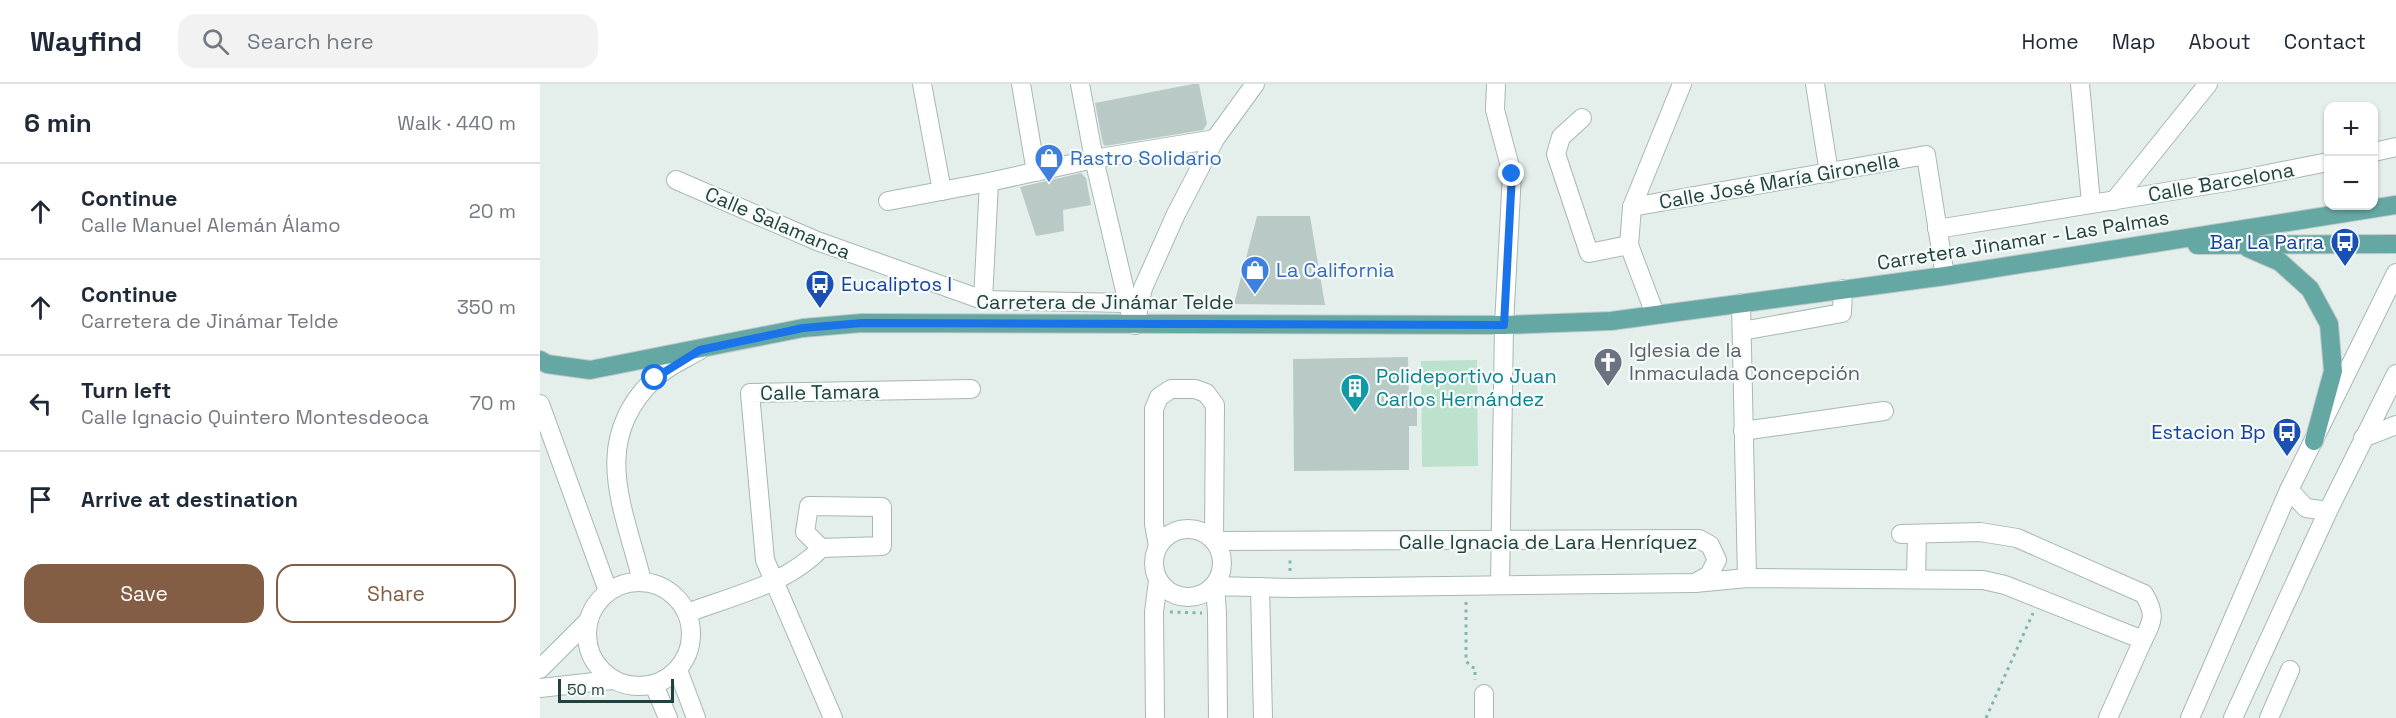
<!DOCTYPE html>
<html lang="en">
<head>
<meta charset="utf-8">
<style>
	:root { --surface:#fff; --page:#f2f2f3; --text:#1f2937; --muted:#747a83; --line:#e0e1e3; --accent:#835d44 }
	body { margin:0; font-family:"Space Grotesk",sans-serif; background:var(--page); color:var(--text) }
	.controls { position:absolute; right:18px; top:18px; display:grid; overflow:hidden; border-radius:12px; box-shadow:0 2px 4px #0004 }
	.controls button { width:54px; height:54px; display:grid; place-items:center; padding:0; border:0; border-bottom:2px solid var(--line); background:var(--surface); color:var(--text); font:30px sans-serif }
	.scale { position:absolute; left:18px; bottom:15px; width:116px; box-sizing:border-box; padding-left:6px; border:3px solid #214340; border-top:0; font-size:16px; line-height:21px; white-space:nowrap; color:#214340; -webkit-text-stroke:4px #f6fbf9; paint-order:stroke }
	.stop { position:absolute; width:18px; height:18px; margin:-14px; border:4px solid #1a73e8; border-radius:50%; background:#fff }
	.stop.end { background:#1a73e8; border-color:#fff; box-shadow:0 2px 6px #0008 }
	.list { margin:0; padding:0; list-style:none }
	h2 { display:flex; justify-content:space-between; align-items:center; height:78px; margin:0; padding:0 24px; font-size:26px }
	h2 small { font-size:20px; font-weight:400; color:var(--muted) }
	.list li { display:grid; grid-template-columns:39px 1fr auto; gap:18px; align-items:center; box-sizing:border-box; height:96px; padding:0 24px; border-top:2px solid var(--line) }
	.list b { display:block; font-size:22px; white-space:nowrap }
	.list p { margin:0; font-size:20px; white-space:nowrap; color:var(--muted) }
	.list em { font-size:20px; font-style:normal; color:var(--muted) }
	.actions { display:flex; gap:12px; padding:18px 24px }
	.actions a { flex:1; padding:14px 0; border:2px solid var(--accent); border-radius:18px; text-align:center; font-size:21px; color:var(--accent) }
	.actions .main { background:var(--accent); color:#fff }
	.icon { flex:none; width:33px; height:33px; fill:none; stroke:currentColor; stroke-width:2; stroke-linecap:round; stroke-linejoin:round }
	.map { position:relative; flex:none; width:1856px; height:634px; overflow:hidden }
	header { display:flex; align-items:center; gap:36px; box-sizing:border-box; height:84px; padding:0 30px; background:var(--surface); border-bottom:2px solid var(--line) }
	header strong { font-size:28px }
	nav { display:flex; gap:33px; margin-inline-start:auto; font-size:21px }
	.search { width:420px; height:54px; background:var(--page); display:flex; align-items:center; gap:15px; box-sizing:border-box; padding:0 21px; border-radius:18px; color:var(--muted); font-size:22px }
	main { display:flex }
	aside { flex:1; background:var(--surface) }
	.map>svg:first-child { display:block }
</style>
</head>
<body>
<header>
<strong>Wayfind</strong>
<div class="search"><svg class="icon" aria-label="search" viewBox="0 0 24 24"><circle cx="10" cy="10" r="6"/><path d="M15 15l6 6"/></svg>Search here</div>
<nav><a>Home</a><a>Map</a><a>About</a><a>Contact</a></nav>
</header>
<main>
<aside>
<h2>6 min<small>Walk · 440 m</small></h2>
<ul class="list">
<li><svg class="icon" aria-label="ahead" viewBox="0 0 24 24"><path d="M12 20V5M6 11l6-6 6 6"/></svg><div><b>Continue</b><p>Calle Manuel Alemán Álamo</p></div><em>20 m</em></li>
<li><svg class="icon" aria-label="ahead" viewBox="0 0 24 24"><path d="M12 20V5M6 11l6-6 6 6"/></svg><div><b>Continue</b><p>Carretera de Jinámar Telde</p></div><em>350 m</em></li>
<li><svg class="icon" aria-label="left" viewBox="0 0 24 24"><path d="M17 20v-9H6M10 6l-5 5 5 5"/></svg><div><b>Turn left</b><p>Calle Ignacio Quintero Montesdeoca</p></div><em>70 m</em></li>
<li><svg class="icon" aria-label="arrive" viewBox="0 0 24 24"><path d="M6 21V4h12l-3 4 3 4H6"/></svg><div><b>Arrive at destination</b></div></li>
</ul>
<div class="actions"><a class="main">Save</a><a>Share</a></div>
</aside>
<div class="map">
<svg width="1856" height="634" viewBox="0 0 1856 634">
	<rect width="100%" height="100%" fill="#e4efec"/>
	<!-- grass -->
	<path fill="#bce2cd" d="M937,276L938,382L882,383L881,277Z"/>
	<!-- building -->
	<g fill="#b9cac6">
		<path d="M653,0H659L667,40L663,46L565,62L563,60L555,19Z"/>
		<path d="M541,89L546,94L551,121L523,126L524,147L496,152L480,103Z"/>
		<path d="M717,132H770L785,221L694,220Z"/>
		<path d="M868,273L869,316H877V342H869V386L754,387L753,275Z"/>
	</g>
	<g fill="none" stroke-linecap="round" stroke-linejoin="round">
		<!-- minor casing -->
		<g stroke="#a6b8b5" stroke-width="20">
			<g id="minor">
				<path d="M382,0L402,107"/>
				<path d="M481,0L496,88"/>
				<path d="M540,0L554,75L590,228"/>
				<path d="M956,0L955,26L972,90L964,241L960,501"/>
				<path d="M1275,0L1289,89"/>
				<path d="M1540,0L1551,119"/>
				<path d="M1042,34L1021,53L1016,70L1049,169L1089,161"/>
				<path d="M1834,68L1856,63"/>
				<path d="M136,96L277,157L443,216L586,219"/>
				<path d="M348,117L449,98L554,75L675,55"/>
				<path d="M1574,117L1668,0"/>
				<path d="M1092,123L1386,71L1405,192"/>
				<path d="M1397,145L1693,97L1788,78"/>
				<path d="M443,216L449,98"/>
				<path d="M1201,219L1207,494"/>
				<path d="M1115,230L1089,161L1092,123L1142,0"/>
				<path d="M595,241L603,204L636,130L675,55L715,0"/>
				<path d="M1202,247L1302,229L1303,205"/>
				<path d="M0,320L68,507"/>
				<path d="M1203,347L1344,327"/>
				<path d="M1823,354L1856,341"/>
				<path d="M1749,406L1766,424L1788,427"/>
				<circle cx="648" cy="479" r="34"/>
				<path d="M618,462L614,440V325L619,313L631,305H655L666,309L675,321L674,457L1159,455L1170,461L1177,476L1169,491L1155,499"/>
				<path d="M1376,495L1377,450"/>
				<path d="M102,497C84,424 49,358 114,295C126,283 145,275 160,266"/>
				<circle cx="99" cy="550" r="52"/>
				<path d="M720,503L723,634"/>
				<path d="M147,529C192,512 248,500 281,464L342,462V423L269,422L265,448L281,464"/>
				<path d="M0,585L48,537"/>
				<path d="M138,586L156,634"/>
				<path d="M114,601L128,634"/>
				<path d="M0,604L72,596"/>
				<path d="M944,610V634"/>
				<path d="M293,634L225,476L210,309L431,305"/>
				<path d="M615,634L614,528L618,497"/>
				<path d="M678,634L677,529L675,502L750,504L1155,499L1207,494L1443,496L1465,501L1603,556C1613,536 1616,531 1604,510L1477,454L1440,448L1361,450"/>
				<path d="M1568,634L1603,556"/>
				<path d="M1650,634L1749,406L1856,189"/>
				<path d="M1693,634L1788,427L1856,290"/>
				<path d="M1729,634L1750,586"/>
			</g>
		</g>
		<!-- major casing -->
		<g stroke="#c1caca" stroke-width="20">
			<g id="major">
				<path d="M1657,161L1856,160"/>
				<path d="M1708,164L1740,178L1770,205L1789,240L1793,287L1774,357"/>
				<path d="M0,276L7,280L50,286L263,244L322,239L964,241L1071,237L1405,192L1856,121"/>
			</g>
		</g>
		<!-- path -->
		<g stroke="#82b5ae" stroke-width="3" stroke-dasharray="3 4.5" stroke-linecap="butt">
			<path d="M750,487V473"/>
			<path d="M926,518V577L931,583L935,584V596"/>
			<path d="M630,528L662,529"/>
			<path d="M1446,634L1493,529"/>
		</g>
		<!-- minor -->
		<use href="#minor" stroke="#fff" stroke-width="18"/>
		<!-- major -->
		<use href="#major" stroke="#65a8a3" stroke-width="18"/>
	</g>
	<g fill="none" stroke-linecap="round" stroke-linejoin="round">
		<!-- route -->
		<path stroke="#1a73e8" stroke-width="8" d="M115,294L160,266L263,244L322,239L964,241L972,90"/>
	</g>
	<!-- icons -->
	<defs>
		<g id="shop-pin" transform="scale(1.5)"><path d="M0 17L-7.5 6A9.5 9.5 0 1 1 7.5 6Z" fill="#3f7fe0" stroke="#f6fbf9"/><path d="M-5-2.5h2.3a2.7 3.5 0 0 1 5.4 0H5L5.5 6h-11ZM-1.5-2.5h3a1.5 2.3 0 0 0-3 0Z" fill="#fff"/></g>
		<g id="bus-pin" transform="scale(1.5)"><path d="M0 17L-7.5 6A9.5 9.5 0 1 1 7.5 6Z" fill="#1a4fb4" stroke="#f6fbf9"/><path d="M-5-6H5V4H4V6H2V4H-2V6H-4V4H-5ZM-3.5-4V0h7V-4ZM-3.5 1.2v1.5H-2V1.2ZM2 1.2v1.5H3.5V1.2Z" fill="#fff"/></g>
		<g id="church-pin" transform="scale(1.5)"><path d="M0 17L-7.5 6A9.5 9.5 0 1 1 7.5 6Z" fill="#6b7280" stroke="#f6fbf9"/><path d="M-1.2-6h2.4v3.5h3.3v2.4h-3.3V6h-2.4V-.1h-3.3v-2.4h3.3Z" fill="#fff"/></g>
		<g id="building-pin" transform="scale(1.5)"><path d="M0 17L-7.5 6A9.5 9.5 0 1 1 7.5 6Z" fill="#0f9aa8" stroke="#f6fbf9"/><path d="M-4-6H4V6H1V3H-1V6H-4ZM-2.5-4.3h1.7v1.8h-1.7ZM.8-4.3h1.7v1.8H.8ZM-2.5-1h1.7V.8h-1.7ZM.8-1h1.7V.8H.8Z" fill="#fff"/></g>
	</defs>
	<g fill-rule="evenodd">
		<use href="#shop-pin" x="509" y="74"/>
		<use href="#bus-pin" x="1805" y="158"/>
		<use href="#shop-pin" x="715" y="186"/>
		<use href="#bus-pin" x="280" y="200"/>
		<use href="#church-pin" x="1068" y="278"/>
		<use href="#building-pin" x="815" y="304"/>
		<use href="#bus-pin" x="1747" y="348"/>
	</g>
	<g text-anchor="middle" stroke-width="4.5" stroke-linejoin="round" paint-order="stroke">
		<!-- shop labels -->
		<g font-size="20" fill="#366cbe" stroke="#f6fbf9" text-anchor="start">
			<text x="530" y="81">Rastro Solidario</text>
			<text x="736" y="193">La California</text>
		</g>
		<!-- street labels -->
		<g font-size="20" fill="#214340" stroke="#f6fbf9">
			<text transform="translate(1239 97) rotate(-10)" y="7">Calle José María Gironella</text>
			<text transform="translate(1681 98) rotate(-10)" y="7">Calle Barcelona</text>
			<text transform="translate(238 139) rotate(23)" y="7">Calle Salamanca</text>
			<text transform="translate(1483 156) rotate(-9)" y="7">Carretera Jinamar - Las Palmas</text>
			<text x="565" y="225">Carretera de Jinámar Telde</text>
			<text transform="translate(280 308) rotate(-1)" y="7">Calle Tamara</text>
			<text x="1008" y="465">Calle Ignacia de Lara Henríquez</text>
		</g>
		<!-- transit labels -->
		<g font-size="20" fill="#164399" stroke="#f6fbf9" text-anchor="end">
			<text x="1784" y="165">Bar La Parra</text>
			<text x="301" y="207" text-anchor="start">Eucaliptos I</text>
			<text x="1726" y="355">Estacion Bp</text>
		</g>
		<!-- worship labels -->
		<g font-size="20" fill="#5b616d" stroke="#f6fbf9" text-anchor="start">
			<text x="1089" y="273">Iglesia de la<tspan x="1089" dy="23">Inmaculada Concepción</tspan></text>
		</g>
		<!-- culture labels -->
		<g font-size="20" fill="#0d838f" stroke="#f6fbf9" text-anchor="start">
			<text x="836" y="299">Polideportivo Juan<tspan x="836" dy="23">Carlos Hernández</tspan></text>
		</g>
	</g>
</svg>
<div class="controls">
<button>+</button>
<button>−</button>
</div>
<div class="scale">50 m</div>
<div class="stop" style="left:115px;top:294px"></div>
<div class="stop end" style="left:972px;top:90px"></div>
</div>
</main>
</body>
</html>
